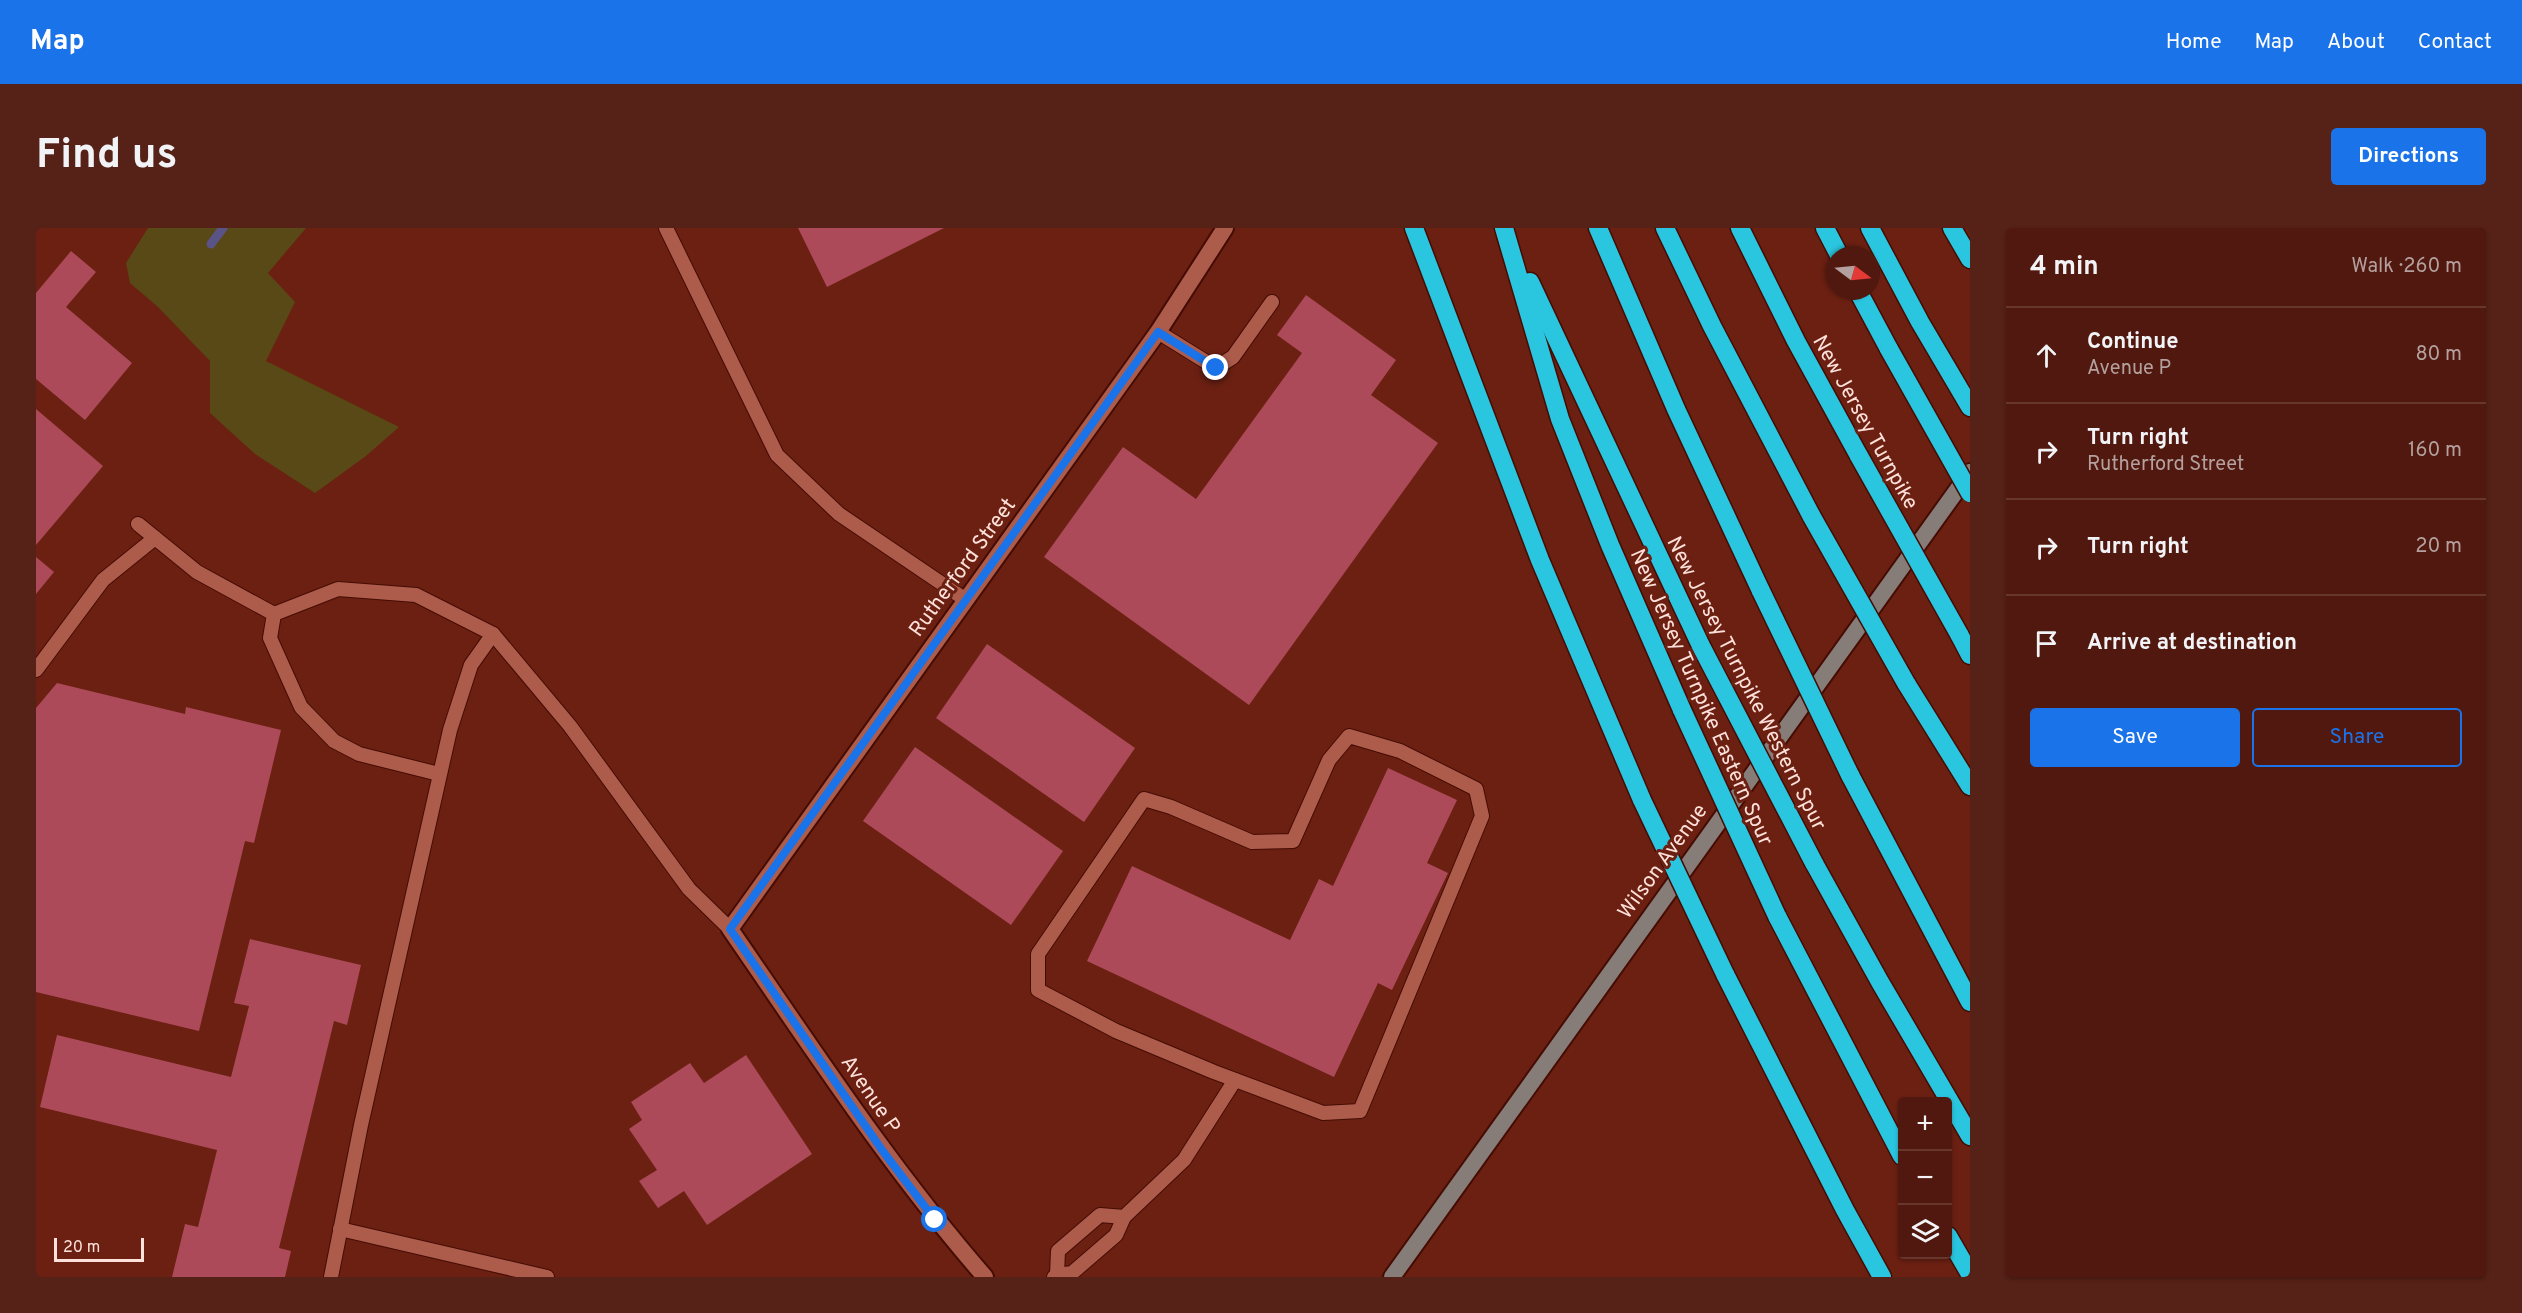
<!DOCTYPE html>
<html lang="en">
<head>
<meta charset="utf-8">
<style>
	:root { --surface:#50180e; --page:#562117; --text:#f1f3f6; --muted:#b4a09e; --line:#67372e; --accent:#1a73e8 }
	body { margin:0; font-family:Overpass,sans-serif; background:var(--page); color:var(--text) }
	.controls { position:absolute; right:18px; bottom:18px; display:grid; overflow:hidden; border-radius:6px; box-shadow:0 2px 4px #0004 }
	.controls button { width:54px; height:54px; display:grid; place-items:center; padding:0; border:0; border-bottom:2px solid var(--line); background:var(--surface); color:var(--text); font:30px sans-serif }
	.compass { position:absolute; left:1790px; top:18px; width:54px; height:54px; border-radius:50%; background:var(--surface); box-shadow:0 2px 4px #0004; rotate:106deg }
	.scale { position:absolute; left:18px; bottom:15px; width:90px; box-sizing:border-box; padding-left:6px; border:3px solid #fee1db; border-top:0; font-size:16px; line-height:21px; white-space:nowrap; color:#fee1db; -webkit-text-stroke:4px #6b2012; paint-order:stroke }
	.stop { position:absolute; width:18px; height:18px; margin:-14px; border:4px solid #1a73e8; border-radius:50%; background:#fff }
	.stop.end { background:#1a73e8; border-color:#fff; box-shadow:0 2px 6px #0008 }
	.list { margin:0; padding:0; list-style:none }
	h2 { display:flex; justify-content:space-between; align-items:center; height:78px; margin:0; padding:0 24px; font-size:26px }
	h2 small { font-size:20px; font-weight:400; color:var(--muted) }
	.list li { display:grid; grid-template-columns:39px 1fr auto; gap:18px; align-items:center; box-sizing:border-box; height:96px; padding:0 24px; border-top:2px solid var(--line) }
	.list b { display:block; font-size:22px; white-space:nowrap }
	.list p { margin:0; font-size:20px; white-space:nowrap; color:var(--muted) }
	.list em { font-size:20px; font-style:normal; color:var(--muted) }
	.actions { display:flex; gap:12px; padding:18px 24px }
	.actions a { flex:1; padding:14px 0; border:2px solid var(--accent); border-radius:6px; text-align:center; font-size:21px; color:var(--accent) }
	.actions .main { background:var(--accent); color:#fff }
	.icon { flex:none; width:33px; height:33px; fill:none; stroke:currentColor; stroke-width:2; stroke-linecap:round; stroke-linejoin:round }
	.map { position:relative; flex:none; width:1934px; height:1049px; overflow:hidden; border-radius:6px }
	header { display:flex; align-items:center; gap:36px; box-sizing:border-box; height:84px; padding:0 30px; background:var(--accent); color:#fff }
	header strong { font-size:28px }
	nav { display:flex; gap:33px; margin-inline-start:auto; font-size:21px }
	.intro { display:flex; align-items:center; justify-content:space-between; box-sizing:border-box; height:144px; padding:0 36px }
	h1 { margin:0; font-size:42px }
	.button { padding:15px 27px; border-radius:6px; background:var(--accent); color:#fff; font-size:21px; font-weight:700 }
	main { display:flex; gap:36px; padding:0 36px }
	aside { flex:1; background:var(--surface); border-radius:6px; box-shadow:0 2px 4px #0004 }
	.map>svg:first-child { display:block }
</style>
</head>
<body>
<header>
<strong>Map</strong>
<nav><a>Home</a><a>Map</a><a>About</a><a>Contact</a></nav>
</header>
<div class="intro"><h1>Find us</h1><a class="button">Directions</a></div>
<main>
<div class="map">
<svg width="1934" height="1049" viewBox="0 0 1934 1049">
	<rect width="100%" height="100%" fill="#6b2012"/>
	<!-- green -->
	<path fill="#584916" d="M112,0H270L232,45L259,74L230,133L363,199L330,228L279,265L219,226L174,185V133L122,79L94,55L90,35Z"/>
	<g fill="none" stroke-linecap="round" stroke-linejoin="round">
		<!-- stream -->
		<path stroke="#5a5386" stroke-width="9" d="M175,16L187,0"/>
	</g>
	<!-- building -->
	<g fill="#ac4a5a">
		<path d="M762,0H908L791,59Z"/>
		<path d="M35,23L60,44L30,79L96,135L49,192L0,151V65Z"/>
		<path d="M1270,67L1360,132L1335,167L1402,215L1213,477L1008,329L1087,219L1160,271L1266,125L1241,107Z"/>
		<path d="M0,181L67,238L0,317Z"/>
		<path d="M0,329L18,344L0,366Z"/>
		<path d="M951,416L1099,520L1048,594L900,490Z"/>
		<path d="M21,455L149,486L150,479L245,502L218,615L209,613L163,803L0,764V480Z"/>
		<path d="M879,519L1027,623L975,697L827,593Z"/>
		<path d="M1352,540L1421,572L1391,635L1412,645L1356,762L1342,755L1298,849L1051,733L1096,638L1254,712L1283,651L1297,658Z"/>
		<path d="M214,711L325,737L311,797L298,793L243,1020L255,1023L249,1049H136L149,996L162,999L181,922L4,879L21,807L195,849L213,778L198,775Z"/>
		<path d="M710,827L776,926L671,997L648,963L622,980L603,953L621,942L593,901L606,892L595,874L654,835L668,855Z"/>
	</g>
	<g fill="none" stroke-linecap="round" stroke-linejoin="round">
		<!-- service casing -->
		<g stroke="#450c04" stroke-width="16">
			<g id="service">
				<path d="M630,0L741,227L803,286L930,372"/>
				<path d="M1122,104L1180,140L1197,129L1236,74"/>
				<path d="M102,296L161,344L238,386L302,361L380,367L457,406L534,498L653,661L694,701"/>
				<path d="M238,386L234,410L265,479L298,513L323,526L403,546"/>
				<path d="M0,442L67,352L119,310"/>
				<path d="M1313,508L1364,523L1440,561L1446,588L1324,883L1287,885L1178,844L1080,803L1002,762V726L1108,571L1135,579L1216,614L1257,613L1293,532Z"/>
				<path d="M304,1001L511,1049"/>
				<path d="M1021,1047L1022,1023L1064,987L1088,989"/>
				<path d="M295,1049L325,897L414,502L435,437L457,406"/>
				<path d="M1018,1049L1021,1047L1036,1045L1080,1007L1088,989L1148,932L1199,852"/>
			</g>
		</g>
		<!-- tertiary casing -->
		<g stroke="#450c04" stroke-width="20">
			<path id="tertiary" d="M949,1049C854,940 776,820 694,701L1122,104L1189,0"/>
		</g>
		<!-- secondary casing -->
		<g stroke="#450c04" stroke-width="20">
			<path id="secondary" d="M1356,1049L1934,244"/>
		</g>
		<!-- motorway casing -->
		<g stroke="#450c04" stroke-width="21">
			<g id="motorway">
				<path d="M1378,0L1504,332L1606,572"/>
				<path d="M1468,0L1524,191L1574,317L1646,482"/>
				<path d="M1562,0L1640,181L1725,363"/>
				<path d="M1629,0L1676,98L1776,289"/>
				<path d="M1704,0L1760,113L1823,228"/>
				<path d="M1789,0L1803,27"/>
				<path d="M1834,0L1884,94L1934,179"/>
				<path d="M1916,0L1934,31"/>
				<path d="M1494,54L1665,418"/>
				<path d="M1822,63L1853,121"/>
				<path d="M1923,406L1934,427"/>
				<path d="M1870,455L1934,558"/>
				<path d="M1814,547L1934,774"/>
				<path d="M1778,635L1844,754L1934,908"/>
				<path d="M1741,688L1866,928"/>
				<path d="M1689,746L1809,982L1846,1049"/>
				<path d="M1912,1008L1934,1046"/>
			</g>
		</g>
		<!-- service -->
		<use href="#service" stroke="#ad5c4c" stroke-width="14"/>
		<!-- tertiary -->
		<use href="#tertiary" stroke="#ad5c4c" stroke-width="16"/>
		<!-- secondary -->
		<use href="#secondary" stroke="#867c78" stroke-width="16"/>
		<!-- motorway -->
		<use href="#motorway" stroke="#2ac5df" stroke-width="18"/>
		<!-- motorway-bridge casing -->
		<g stroke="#450c04" stroke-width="21" stroke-linecap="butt">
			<g id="motorway-bridge">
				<path d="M1853,121L1934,265"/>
				<path d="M1823,228L1923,406"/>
				<path d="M1776,289L1870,455"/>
				<path d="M1725,363L1814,547"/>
				<path d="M1665,418L1778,635"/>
				<path d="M1646,482L1741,688"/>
				<path d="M1606,572L1689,746"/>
			</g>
		</g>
		<!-- motorway-bridge -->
		<use href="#motorway-bridge" stroke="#2ac5df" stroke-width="18"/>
	</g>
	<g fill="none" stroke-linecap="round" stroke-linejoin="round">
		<!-- route -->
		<path stroke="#1a73e8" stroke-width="8" d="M899,992L846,922L694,701L1122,104L1180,140"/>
	</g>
	<g text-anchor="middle" stroke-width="6" stroke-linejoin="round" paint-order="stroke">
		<!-- street labels -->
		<g font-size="21" fill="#fee1db" stroke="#6b2012">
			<text transform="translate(1830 194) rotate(61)" y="7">New Jersey Turnpike</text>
			<text transform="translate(926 339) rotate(-54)" y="7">Rutherford Street</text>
			<text transform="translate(1711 455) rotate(63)" y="7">New Jersey Turnpike Western Spur</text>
			<text transform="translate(1666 469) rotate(66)" y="7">New Jersey Turnpike Eastern Spur</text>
			<text transform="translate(1626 633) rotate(-54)" y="7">Wilson Avenue</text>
			<text transform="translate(835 866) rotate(56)" y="7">Avenue P</text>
		</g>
	</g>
</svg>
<div class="controls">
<button>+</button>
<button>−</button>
<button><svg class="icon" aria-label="layers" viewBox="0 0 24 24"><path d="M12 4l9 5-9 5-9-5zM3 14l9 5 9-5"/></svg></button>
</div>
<svg class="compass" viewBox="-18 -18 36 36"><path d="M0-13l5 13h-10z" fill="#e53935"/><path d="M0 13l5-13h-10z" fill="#b4a09e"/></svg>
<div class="scale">20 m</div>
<div class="stop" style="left:899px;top:992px"></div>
<div class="stop end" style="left:1180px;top:140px"></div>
</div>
<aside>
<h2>4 min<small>Walk · 260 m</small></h2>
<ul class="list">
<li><svg class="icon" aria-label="ahead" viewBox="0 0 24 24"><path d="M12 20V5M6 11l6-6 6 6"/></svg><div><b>Continue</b><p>Avenue P</p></div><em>80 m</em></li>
<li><svg class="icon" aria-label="right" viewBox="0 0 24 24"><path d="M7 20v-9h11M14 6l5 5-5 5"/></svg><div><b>Turn right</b><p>Rutherford Street</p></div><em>160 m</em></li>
<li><svg class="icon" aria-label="right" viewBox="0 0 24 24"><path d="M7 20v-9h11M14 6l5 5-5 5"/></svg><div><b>Turn right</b></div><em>20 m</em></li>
<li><svg class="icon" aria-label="arrive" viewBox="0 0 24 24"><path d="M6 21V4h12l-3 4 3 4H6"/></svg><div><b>Arrive at destination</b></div></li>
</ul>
<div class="actions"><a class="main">Save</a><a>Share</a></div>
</aside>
</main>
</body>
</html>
